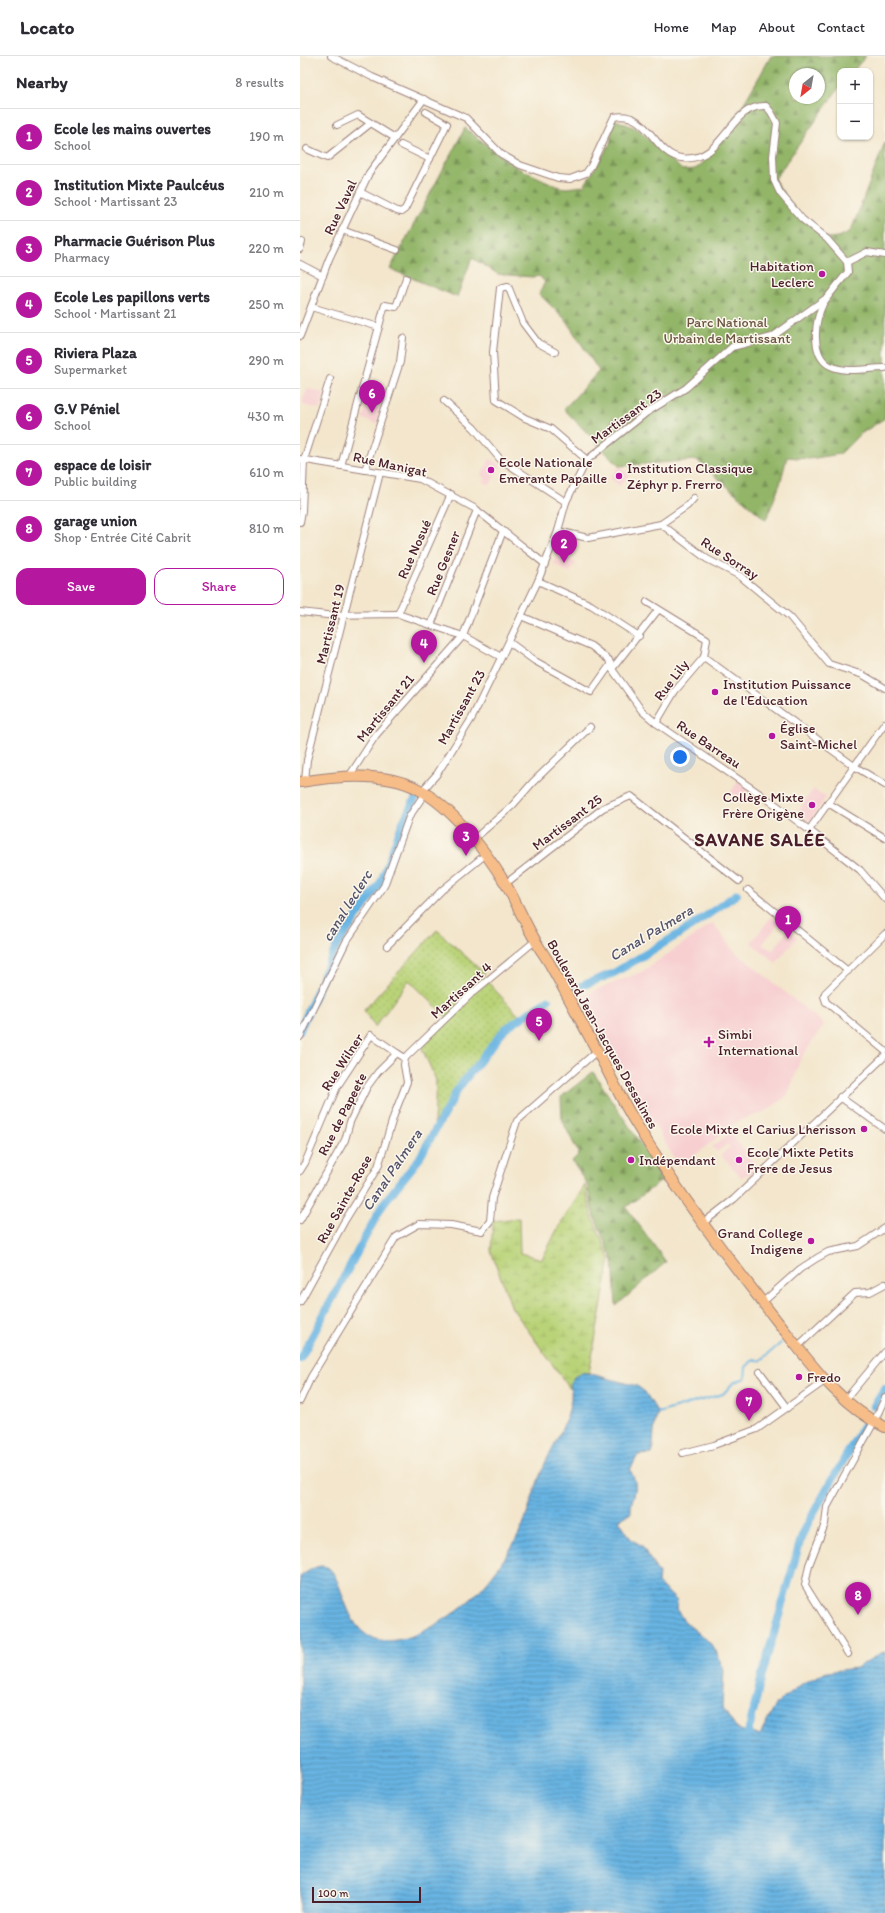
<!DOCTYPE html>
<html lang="en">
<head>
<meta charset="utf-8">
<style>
	:root { --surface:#fff; --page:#f2f2f3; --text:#2b2b33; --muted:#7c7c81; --line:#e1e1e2; --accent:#b5179e }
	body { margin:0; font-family:Itim,sans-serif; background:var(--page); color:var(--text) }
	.controls { position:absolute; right:12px; top:12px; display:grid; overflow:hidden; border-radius:8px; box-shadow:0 1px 3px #0004 }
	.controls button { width:36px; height:36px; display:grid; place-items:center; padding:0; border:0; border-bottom:1px solid var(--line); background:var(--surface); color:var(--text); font:20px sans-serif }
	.compass { position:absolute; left:489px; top:12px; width:36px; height:36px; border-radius:50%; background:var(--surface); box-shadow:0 1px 3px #0004; rotate:211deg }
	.scale { position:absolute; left:12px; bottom:10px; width:109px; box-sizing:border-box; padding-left:4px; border:2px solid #4a1f2b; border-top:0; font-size:11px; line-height:14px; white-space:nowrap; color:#4a1f2b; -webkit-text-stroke:3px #fbf7ec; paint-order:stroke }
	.you { position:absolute; left:380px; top:701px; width:14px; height:14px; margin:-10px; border:3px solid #fff; border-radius:50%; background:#1a73e8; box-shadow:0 0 0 6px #1a73e833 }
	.badge { display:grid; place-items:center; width:26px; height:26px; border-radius:50%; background:var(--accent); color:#fff; font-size:13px; font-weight:700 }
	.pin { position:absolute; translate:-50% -33px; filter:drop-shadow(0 1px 2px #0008) }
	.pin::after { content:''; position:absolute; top:21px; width:14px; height:12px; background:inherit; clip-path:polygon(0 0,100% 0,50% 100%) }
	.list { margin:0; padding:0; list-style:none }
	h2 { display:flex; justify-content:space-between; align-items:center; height:52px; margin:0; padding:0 16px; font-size:17px }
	h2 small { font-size:13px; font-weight:400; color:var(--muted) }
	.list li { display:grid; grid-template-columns:26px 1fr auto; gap:12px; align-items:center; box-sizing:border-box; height:56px; padding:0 16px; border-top:1px solid var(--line) }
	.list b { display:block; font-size:15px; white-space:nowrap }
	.list p { margin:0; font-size:13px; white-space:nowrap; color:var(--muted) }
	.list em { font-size:13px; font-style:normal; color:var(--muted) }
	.actions { display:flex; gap:8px; padding:12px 16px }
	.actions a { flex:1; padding:9px 0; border:1px solid var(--accent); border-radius:12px; text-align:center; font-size:14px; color:var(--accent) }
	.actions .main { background:var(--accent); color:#fff }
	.map { position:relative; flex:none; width:585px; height:1857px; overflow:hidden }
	header { display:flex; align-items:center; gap:24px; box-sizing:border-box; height:56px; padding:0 20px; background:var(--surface); border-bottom:1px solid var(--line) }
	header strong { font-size:19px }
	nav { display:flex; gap:22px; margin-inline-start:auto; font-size:14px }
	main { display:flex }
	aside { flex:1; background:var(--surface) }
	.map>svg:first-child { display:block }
</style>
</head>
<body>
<header>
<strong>Locato</strong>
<nav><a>Home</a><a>Map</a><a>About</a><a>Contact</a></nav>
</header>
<main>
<aside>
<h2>Nearby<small>8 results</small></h2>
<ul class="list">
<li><span class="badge">1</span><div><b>Ecole les mains ouvertes</b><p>School</p></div><em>190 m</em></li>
<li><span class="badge">2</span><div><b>Institution Mixte Paulcéus</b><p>School · Martissant 23</p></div><em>210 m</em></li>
<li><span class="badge">3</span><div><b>Pharmacie Guérison Plus</b><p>Pharmacy</p></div><em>220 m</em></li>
<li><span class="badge">4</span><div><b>Ecole Les papillons verts</b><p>School · Martissant 21</p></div><em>250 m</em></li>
<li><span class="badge">5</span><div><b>Riviera Plaza</b><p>Supermarket</p></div><em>290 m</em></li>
<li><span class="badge">6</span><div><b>G.V Péniel</b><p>School</p></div><em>430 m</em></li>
<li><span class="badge">7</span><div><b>espace de loisir</b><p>Public building</p></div><em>610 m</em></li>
<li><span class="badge">8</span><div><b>garage union</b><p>Shop · Entrée Cité Cabrit</p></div><em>810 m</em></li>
</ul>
<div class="actions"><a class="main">Save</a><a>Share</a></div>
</aside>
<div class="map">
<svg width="585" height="1857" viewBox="0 0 585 1857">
	<defs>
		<pattern id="grass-dots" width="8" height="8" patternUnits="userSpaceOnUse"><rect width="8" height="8" fill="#b9d378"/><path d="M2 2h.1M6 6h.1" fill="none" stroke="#a1b568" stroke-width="1.8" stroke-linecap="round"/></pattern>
		<pattern id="forest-firs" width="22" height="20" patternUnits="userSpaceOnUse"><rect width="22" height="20" fill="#92b568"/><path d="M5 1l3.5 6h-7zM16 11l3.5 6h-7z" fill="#799356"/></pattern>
		<pattern id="wetland-marsh" width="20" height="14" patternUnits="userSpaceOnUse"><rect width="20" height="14" fill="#b9d378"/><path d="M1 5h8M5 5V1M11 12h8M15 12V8" fill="none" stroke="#a1b568"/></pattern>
		<pattern id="water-rules" width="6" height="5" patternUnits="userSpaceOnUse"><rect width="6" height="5" fill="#68b4e2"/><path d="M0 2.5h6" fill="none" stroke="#5892b7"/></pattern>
	</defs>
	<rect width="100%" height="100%" fill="#fbf7ec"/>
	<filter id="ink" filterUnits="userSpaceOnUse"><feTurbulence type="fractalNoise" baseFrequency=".025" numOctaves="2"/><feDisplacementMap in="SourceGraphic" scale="8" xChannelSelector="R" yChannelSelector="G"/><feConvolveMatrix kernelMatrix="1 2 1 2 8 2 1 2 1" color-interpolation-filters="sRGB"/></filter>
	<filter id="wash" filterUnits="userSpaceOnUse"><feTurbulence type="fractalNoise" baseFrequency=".012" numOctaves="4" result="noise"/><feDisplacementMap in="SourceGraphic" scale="16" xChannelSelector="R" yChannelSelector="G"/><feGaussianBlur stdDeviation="0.9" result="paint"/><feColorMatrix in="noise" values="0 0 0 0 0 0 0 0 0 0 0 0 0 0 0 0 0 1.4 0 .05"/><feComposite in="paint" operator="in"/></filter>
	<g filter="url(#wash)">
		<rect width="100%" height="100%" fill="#f3e6cc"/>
		<!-- built -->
		<g fill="#f7cfd1">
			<path d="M8,333L25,337L20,353L3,349V342Z"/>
			<path d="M69,346L81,352L76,368L62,362Z"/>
			<path d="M190,403L201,409L190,429L183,426L186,422L181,419Z"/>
			<path d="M319,410L329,419L319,430L310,422Z"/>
			<path d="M259,497L276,507L269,517L253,507Z"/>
			<path d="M438,725L449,733L441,745L430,737Z"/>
			<path d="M513,733L526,741L510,765L498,756Z"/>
			<path d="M472,860L479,867L462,889L473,894L489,874L497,881L476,907L451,887Z"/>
			<path d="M413,867L432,893L524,968L500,1004L488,1039L465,1056L438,1065L380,1111L339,1044L282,940L343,915Z"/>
			<path d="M430,1077L457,1109L451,1113L453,1115L449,1119L446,1118L442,1122L421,1099L430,1091L427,1088L417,1096L412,1091Z"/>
		</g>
		<!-- grass -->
		<path fill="url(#grass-dots)" stroke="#827952" d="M137,874L184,917L183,921L222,963L209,972L134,1067L136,1024L121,990L149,963L109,924L75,971L64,954Z"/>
		<!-- forest -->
		<g fill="url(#forest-firs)" stroke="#6e6a4a" fill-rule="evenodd">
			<path d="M471,0H566L553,15H540V30L474,124L502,163L526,182L539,181L551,175L585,86V362L559,379L540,398L509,403L487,401L480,428L466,464L397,404L319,410L264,353L299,315L265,263L239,238L245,226L239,220L232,221L198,218L172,202L157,241L90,213L165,72L216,111L259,131L266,132L284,130L310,88L313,63L338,73L382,114C386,113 391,114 395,113C413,105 459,21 471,0ZM495,18H519V42H495Z"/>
			<path d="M293,1016L364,1123L326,1151L366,1206L316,1250L313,1205L293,1157L287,1128L272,1105L279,1098L262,1064L261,1041Z"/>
		</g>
		<!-- wetland -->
		<path fill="url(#wetland-marsh)" stroke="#827952" d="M285,1129L291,1158L310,1203L289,1317C281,1316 275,1321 270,1328L273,1337L212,1252L191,1195L193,1165L219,1162L220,1197L242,1203L258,1172Z"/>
		<!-- water -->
		<path fill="url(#water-rules)" stroke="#596a86" d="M283,1316L337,1330L345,1336L358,1357C353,1370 354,1384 352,1398L338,1399L330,1414C342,1436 330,1438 331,1457L319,1464L331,1483L342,1490L359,1518L358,1527L377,1545L376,1553L386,1567L406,1583L415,1593L424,1614L422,1651L436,1672L448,1677L460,1679L477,1647L503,1627L527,1616L556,1612L579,1598L585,1596V1857H0V1521C7,1516 18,1507 27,1511C43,1519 43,1571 73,1582C103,1594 149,1563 171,1543C189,1527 208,1499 219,1478C229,1457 234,1433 243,1412C253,1388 277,1354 270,1328L274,1321Z"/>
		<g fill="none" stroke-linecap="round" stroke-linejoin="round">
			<!-- stream -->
			<path stroke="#68b4e2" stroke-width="2" d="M358,1357L423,1338L433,1327L445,1322L446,1311L454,1303L460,1305L481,1287"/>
			<!-- canal -->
			<g stroke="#68b4e2" stroke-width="8">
				<path d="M276,932L314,917L389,872L437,838"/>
				<path d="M0,974L36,891L81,826L103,766L116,741"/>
				<path d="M0,1303L83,1148L119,1103L159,1031L205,973L248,944"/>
				<path d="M574,1350L585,1333"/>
				<path d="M448,1677L462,1619L502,1479L514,1456L563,1370"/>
			</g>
		</g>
	</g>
	<g filter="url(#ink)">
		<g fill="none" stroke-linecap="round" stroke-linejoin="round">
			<!-- street casing -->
			<g stroke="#9e827c" stroke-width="8">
				<g id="street">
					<path d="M31,0L72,21L166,62L201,98L220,109L258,122L270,123L286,117L291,110L314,61C349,54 353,98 381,102C425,108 428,48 466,50L471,56L477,67L473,100L474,124L480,137L502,163L527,183L547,206L548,216C539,227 530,237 523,248C514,265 510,303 533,311C548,317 569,312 585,312"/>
					<path d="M37,69L58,59L95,82"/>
					<path d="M101,89L130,103"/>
					<path d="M7,93L27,102L71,67"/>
					<path d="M60,136L97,155L101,156L105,153L147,68L126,56"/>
					<path d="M42,174L97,194"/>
					<path d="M0,193L2,186"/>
					<path d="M547,206L567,196L585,199"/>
					<path d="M0,208L23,220"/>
					<path d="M11,251L79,271"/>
					<path d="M0,280L29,203L69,117L124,43"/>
					<path d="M255,296L238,287L223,267L208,230L200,232L193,296L196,344L225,362L251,373L287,404"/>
					<path d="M144,345L174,372L200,403L266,446"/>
					<path d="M0,403L120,423L174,452L245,508"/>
					<path d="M41,410L84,252L85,249L96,251L106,222"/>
					<path d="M65,414L100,306L103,282"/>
					<path d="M0,466L2,455L4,404L30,323"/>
					<path d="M361,468L387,450L394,442"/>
					<path d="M258,475L288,482L361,468L407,503L440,520L490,561L529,608L563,619L585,632"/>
					<path d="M238,525L291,549L339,580"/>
					<path d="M347,546L407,583L404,601"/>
					<path d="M0,556L27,559L98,558L163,580L201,601"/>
					<path d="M98,558L151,438"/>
					<path d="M221,560L291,590L309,604L312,613L342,655L356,667L476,749L509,774L560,814L585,843"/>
					<path d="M131,569L177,454"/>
					<path d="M209,586L235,605L291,636L310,609"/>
					<path d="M312,613L358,554"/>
					<path d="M356,667L375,635L404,601L554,710L585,729"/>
					<path d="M50,719L76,679L163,580L203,475"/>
					<path d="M5,725L7,704L80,417"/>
					<path d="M122,735L137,718L172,662L238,525L258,475L266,446L287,404L346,357L386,332L432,291L472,281L525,243"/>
					<path d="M528,747L585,782"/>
					<path d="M509,774L585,667"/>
					<path d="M174,783L212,750L233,726L290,671"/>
					<path d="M205,828L303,752L331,740L439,825"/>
					<path d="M448,834L548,915"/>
					<path d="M585,878L525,937L524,940L526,946L585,995"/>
					<path d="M87,890L142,834L185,799"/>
					<path d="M0,981L46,886L84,830L109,761L125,737"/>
					<path d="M105,1002L171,938L235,885"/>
					<path d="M540,1041L585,1073"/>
					<path d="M0,1115L5,1107L37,1031L71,979L97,997"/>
					<path d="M0,1164L45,1084L50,1066L67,1031L78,1016L97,997L105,1002"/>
					<path d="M403,1167L434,1143L585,1000"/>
					<path d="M0,1246L44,1166L78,1111L94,1059L107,1026L104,1009L105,1002"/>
					<path d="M463,1246L500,1213L517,1202L528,1196L558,1190L585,1172"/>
					<path d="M497,1291L555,1237L570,1236L585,1228"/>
					<path d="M460,1316L487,1352"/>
					<path d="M545,1344L585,1296"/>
					<path d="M0,1345L11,1321L96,1181L119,1168L151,1169L182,1175L190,1165L192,1142L217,1065L297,995"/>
					<path d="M383,1397L414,1389L457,1373L526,1324"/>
					<path d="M548,1598L505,1529L509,1509L525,1468L527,1451L574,1366L585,1342"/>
				</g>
			</g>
			<!-- primary casing -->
			<g stroke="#9e827c" stroke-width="12">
				<path id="primary" d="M0,726C36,720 85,715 118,733C152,751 185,794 205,827C216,845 224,866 235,884C240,894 247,902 252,912C267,938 281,966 296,993C309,1017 321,1043 335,1066C377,1136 427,1201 477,1265C508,1304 540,1350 585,1371"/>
			</g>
			<!-- street -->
			<use href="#street" stroke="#fff" stroke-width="6"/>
			<!-- primary -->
			<use href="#primary" stroke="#f7bd88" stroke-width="10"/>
		</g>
	</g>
	<!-- markers -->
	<g fill="#b5179e" stroke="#fbf7ec" stroke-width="1.5">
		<circle cx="522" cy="218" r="4"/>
		<circle cx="191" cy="414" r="4"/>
		<circle cx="319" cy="420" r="4"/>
		<circle cx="415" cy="636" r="4"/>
		<circle cx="472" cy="680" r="4"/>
		<circle cx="512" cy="749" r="4"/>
		<path d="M407 980h4v4h4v4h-4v4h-4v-4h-4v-4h4z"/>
		<circle cx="564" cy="1073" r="4"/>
		<circle cx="331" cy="1104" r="4"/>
		<circle cx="439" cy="1104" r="4"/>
		<circle cx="511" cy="1185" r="4"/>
		<circle cx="499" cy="1321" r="4"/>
	</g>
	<g text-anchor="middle" stroke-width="3" stroke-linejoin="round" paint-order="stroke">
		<!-- street labels -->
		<g font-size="14" fill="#4a1f2b" stroke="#fbf7ec">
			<text transform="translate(40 151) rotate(-65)" y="5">Rue Vaval</text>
			<text transform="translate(326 360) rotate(-36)" y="5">Martissant 23</text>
			<text transform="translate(90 408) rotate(12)" y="5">Rue Manigat</text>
			<text transform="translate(114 493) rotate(-66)" y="5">Rue Nosué</text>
			<text transform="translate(430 502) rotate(33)" y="5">Rue Sorray</text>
			<text transform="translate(143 507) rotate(-68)" y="5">Rue Gesner</text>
			<text transform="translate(30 568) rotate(-76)" y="5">Martissant 19</text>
			<text transform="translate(371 624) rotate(-53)" y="5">Rue Lily</text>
			<text transform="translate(161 651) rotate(-61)" y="5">Martissant 23</text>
			<text transform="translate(85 652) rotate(-51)" y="5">Martissant 21</text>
			<text transform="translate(409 688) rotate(34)" y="5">Rue Barreau</text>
			<text transform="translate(267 766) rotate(-37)" y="5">Martissant 25</text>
			<text transform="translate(161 934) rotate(-42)" y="5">Martissant 4</text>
			<text transform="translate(303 978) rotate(61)" y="5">Boulevard Jean-Jacques Dessalines</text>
			<text transform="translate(42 1006) rotate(-57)" y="5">Rue Wilner</text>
			<text transform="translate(42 1058) rotate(-63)" y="5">Rue de Papeete</text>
			<text transform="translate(44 1143) rotate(-61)" y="5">Rue Sainte-Rose</text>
		</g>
		<!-- poi labels -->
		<g font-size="14" fill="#4a1f2b" stroke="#fbf7ec" text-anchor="start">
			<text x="514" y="215" text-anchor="end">Habitation<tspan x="514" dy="16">Leclerc</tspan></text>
			<text x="199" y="411">Ecole Nationale<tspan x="199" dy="16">Emerante Papaille</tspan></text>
			<text x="327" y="417">Institution Classique<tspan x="327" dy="16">Zéphyr p. Frerro</tspan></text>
			<text x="423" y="633">Institution Puissance<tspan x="423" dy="16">de l'Education</tspan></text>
			<text x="480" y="677">Église<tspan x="480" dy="16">Saint-Michel</tspan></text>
			<text x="504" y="746" text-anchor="end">Collège Mixte<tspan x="504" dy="16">Frère Origène</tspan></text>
			<text x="418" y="983">Simbi<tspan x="418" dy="16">International</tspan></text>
			<text x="556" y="1078" text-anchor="end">Ecole Mixte el Carius Lherisson</text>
			<text x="447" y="1101">Ecole Mixte Petits<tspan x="447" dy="16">Frere de Jesus</tspan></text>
			<text x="339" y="1109">Indépendant</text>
			<text x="503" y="1182" text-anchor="end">Grand College<tspan x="503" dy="16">Indigene</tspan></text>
			<text x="507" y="1326">Fredo</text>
		</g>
		<!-- park labels -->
		<g font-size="14" fill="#6b5542" stroke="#fbf7ec">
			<text x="427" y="271">Parc National<tspan x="427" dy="16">Urbain de Martissant</tspan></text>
		</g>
		<!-- water labels -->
		<g font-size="15" font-style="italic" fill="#54536b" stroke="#fbf7ec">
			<text transform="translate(47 850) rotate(-58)" y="5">canal leclerc</text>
			<text transform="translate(351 877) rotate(-31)" y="5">Canal Palmera</text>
			<text transform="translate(92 1114) rotate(-56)" y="5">Canal Palmera</text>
		</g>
		<!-- district labels -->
		<g font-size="18" font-weight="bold" letter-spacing="1" fill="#4a1f2b" stroke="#fbf7ec">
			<text x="460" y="790">SAVANE SALÉE</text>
		</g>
	</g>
</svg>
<div class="controls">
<button>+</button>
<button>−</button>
</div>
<svg class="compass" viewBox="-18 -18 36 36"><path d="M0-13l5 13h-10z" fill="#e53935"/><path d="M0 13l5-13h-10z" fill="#7c7c81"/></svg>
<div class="scale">100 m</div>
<div class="you"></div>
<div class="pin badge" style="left:488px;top:883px">1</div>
<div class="pin badge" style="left:264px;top:507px">2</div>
<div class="pin badge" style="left:166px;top:800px">3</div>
<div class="pin badge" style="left:124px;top:607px">4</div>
<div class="pin badge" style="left:239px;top:985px">5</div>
<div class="pin badge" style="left:72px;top:357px">6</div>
<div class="pin badge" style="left:449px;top:1365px">7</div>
<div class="pin badge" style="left:558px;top:1559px">8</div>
</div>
</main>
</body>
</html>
